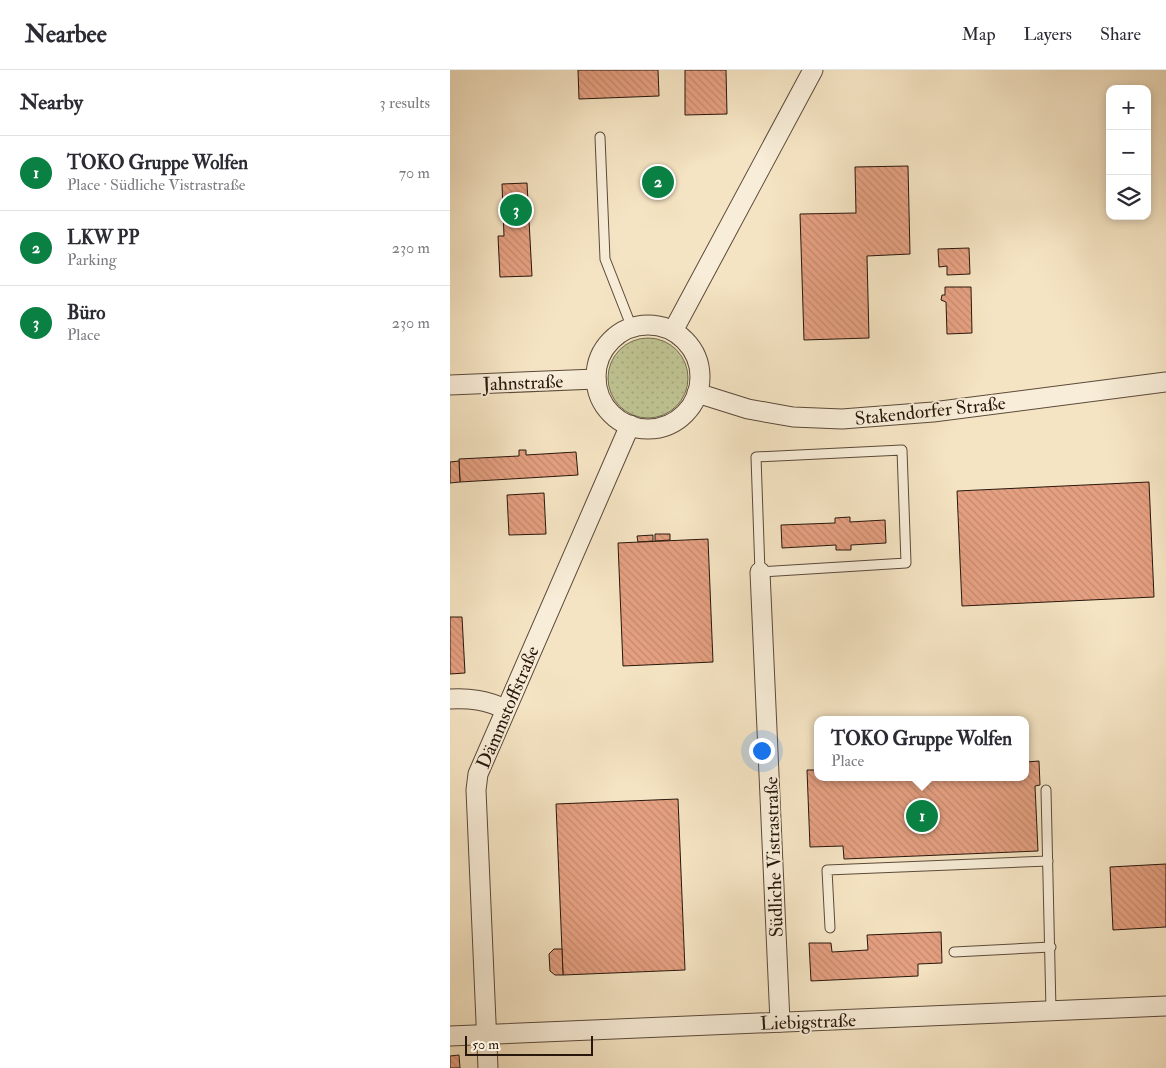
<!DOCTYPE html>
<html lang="en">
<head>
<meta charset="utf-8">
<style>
	:root { --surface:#fff; --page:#f2f2f3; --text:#2b2b33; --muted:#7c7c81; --line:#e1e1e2; --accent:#0b8043 }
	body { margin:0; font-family:"IM FELL Double Pica",serif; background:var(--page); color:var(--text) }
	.controls { position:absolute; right:15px; top:15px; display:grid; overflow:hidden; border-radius:10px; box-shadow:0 2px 8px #0003 }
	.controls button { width:45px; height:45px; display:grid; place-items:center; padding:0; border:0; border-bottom:1px solid var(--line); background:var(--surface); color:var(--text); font:25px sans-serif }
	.scale { position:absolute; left:15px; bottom:12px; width:128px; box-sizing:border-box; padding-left:5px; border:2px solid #28170c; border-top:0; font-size:14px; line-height:18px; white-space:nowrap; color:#28170c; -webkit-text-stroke:4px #f8edd8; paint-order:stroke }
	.you { position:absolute; left:311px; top:680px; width:18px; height:18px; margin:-12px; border:4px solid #fff; border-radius:50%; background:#1a73e8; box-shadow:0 0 0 8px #1a73e833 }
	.badge { display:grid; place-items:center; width:32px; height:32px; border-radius:50%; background:var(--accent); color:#fff; font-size:16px; font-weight:700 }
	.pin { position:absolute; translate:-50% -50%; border:2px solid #fff; box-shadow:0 1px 5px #0006 }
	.popup { position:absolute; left:364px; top:646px; width:215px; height:65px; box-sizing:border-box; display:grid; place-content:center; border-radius:10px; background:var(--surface); filter:drop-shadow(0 1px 4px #0005); font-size:16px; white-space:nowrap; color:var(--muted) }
	.popup b { font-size:19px; color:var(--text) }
	.popup::after { content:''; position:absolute; left:50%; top:100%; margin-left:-10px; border:10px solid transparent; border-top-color:var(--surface) }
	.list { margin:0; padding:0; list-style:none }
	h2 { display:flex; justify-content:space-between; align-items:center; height:65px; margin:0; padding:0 20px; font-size:21px }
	h2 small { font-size:16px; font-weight:400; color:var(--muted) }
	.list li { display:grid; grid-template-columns:32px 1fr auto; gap:15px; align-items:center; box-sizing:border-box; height:75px; padding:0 20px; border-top:1px solid var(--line) }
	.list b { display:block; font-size:19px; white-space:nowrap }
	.list p { margin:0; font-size:16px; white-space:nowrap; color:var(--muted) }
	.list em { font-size:16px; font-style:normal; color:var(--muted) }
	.icon { flex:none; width:28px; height:28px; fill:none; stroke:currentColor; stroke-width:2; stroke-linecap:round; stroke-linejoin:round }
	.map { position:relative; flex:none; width:716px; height:998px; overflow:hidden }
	header { display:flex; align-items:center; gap:30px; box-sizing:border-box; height:70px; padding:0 25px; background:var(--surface); border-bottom:1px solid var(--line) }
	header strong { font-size:24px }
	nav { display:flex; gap:28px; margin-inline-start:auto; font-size:18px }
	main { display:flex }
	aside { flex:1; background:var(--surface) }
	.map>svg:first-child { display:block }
</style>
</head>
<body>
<header>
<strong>Nearbee</strong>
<nav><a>Map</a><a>Layers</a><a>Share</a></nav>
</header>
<main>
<aside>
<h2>Nearby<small>3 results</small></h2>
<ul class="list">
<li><span class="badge">1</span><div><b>TOKO Gruppe Wolfen</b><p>Place · Südliche Vistrastraße</p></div><em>70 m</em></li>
<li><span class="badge">2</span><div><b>LKW PP</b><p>Parking</p></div><em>230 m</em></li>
<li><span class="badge">3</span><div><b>Büro</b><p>Place</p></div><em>230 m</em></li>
</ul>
</aside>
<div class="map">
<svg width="716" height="998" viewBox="0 0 716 998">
	<defs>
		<pattern id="grass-dots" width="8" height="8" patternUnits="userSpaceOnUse" patternTransform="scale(1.25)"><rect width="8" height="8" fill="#bfc392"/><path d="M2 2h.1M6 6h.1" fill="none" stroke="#a4a77d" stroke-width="1.8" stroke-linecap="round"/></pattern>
		<pattern id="building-back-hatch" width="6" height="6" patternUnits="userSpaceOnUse" patternTransform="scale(1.25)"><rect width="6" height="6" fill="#e5a081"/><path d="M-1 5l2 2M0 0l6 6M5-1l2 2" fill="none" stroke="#c4896e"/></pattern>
	</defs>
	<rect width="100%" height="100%" fill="#f5e4c3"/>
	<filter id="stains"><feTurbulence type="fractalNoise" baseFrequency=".004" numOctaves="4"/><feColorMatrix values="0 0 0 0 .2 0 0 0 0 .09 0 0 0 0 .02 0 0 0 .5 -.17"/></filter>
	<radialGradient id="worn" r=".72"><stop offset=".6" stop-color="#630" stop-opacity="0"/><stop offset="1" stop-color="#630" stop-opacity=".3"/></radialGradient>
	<!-- grass -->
	<circle fill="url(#grass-dots)" stroke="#746d4f" cx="198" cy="308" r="40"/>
	<!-- building -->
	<g fill="url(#building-back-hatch)" stroke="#28170c">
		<path d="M128,0H208L209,26L129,29Z"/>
		<path d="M235,0H276L277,44L235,45Z"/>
		<path d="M458,96L460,184L417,186L419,268L354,270L350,144L406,143L405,97Z"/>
		<path d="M77,113L82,206L50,207L48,166H54L52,114Z"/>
		<path d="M519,178L520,204L497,205V196L489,197L488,179Z"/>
		<path d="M495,217H521L522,263L497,264L496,232L491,230L492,225H495Z"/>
		<path d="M69,380H76V385L126,382L128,405L10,412L9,389L69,386Z"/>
		<path d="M9,391L10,412L0,413V392Z"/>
		<path d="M699,412L704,527L512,536L507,421Z"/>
		<path d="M94,423L96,464L59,465L57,425Z"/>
		<path d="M400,447V452L435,450L436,473L401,475V480H386V475L332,478L331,455L385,453V448Z"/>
		<path d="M205,464H220V470L205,471Z"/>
		<path d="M203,465V471L188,472L187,466Z"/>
		<path d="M258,469L263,592L173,596L168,473Z"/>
		<path d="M0,547H12L15,603L0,604Z"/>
		<path d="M589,691L590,715L585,716L588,781L394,789L393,776L360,777L357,700H368V707H576V692Z"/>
		<path d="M228,729L235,900L113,905L106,734Z"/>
		<path d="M716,794V857L663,860L660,797Z"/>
		<path d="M491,862L492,893L468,894V906L361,911L359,873H381L382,882L418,880L417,865Z"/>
		<path d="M104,879H112L113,905H105L100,901L99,884Z"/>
		<path d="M9,985L10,998H0V986Z"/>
	</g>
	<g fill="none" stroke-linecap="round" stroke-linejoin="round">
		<!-- service casing -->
		<g stroke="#5b4a3a" stroke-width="11">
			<g id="service">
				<path d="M150,67L155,189L182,258"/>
				<path d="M452,380L456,493L310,502L306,387Z"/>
				<path d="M596,720L601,940"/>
				<path d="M380,858L377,800L598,791"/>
				<path d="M504,882L601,877"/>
			</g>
		</g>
		<!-- minor casing -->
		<g stroke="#5b4a3a" stroke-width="21">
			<g id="minor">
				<circle cx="198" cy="307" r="52"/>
				<path d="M223,261L363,0"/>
				<path d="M0,315L146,309"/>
				<path d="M247,323L298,339L343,347L392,349L483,342L716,312"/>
				<path d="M310,502L330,952"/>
				<path d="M0,629C20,628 36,630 55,639"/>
				<path d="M0,966L716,936"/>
				<path d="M38,998L26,720L28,704L180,355"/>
			</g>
		</g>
		<!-- service -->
		<use href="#service" stroke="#f8edd8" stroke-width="9"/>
		<!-- minor -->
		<use href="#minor" stroke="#f8edd8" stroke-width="19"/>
	</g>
	<g text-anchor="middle" stroke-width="4" stroke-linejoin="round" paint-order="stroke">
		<!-- street labels -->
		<g font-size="19" fill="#28170c" stroke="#f8edd8">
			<text transform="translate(73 312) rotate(-2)" y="7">Jahnstraße</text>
			<text transform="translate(480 340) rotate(-6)" y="7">Stakendorfer Straße</text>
			<text transform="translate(57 637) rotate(-67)" y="7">Dämmstoffstraße</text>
			<text transform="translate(323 787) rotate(-92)" y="7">Südliche Vistrastraße</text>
			<text transform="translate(358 951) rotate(-2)" y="7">Liebigstraße</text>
		</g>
	</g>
	<rect width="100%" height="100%" filter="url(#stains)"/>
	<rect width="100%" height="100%" fill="url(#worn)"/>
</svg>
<div class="controls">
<button>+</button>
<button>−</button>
<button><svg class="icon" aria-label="layers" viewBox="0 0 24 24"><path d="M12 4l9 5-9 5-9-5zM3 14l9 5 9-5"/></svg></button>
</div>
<div class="scale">50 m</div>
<div class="you"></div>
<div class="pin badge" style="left:472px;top:746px">1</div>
<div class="popup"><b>TOKO Gruppe Wolfen</b>Place</div>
<div class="pin badge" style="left:208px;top:112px">2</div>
<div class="pin badge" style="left:66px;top:140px">3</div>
</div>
</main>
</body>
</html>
